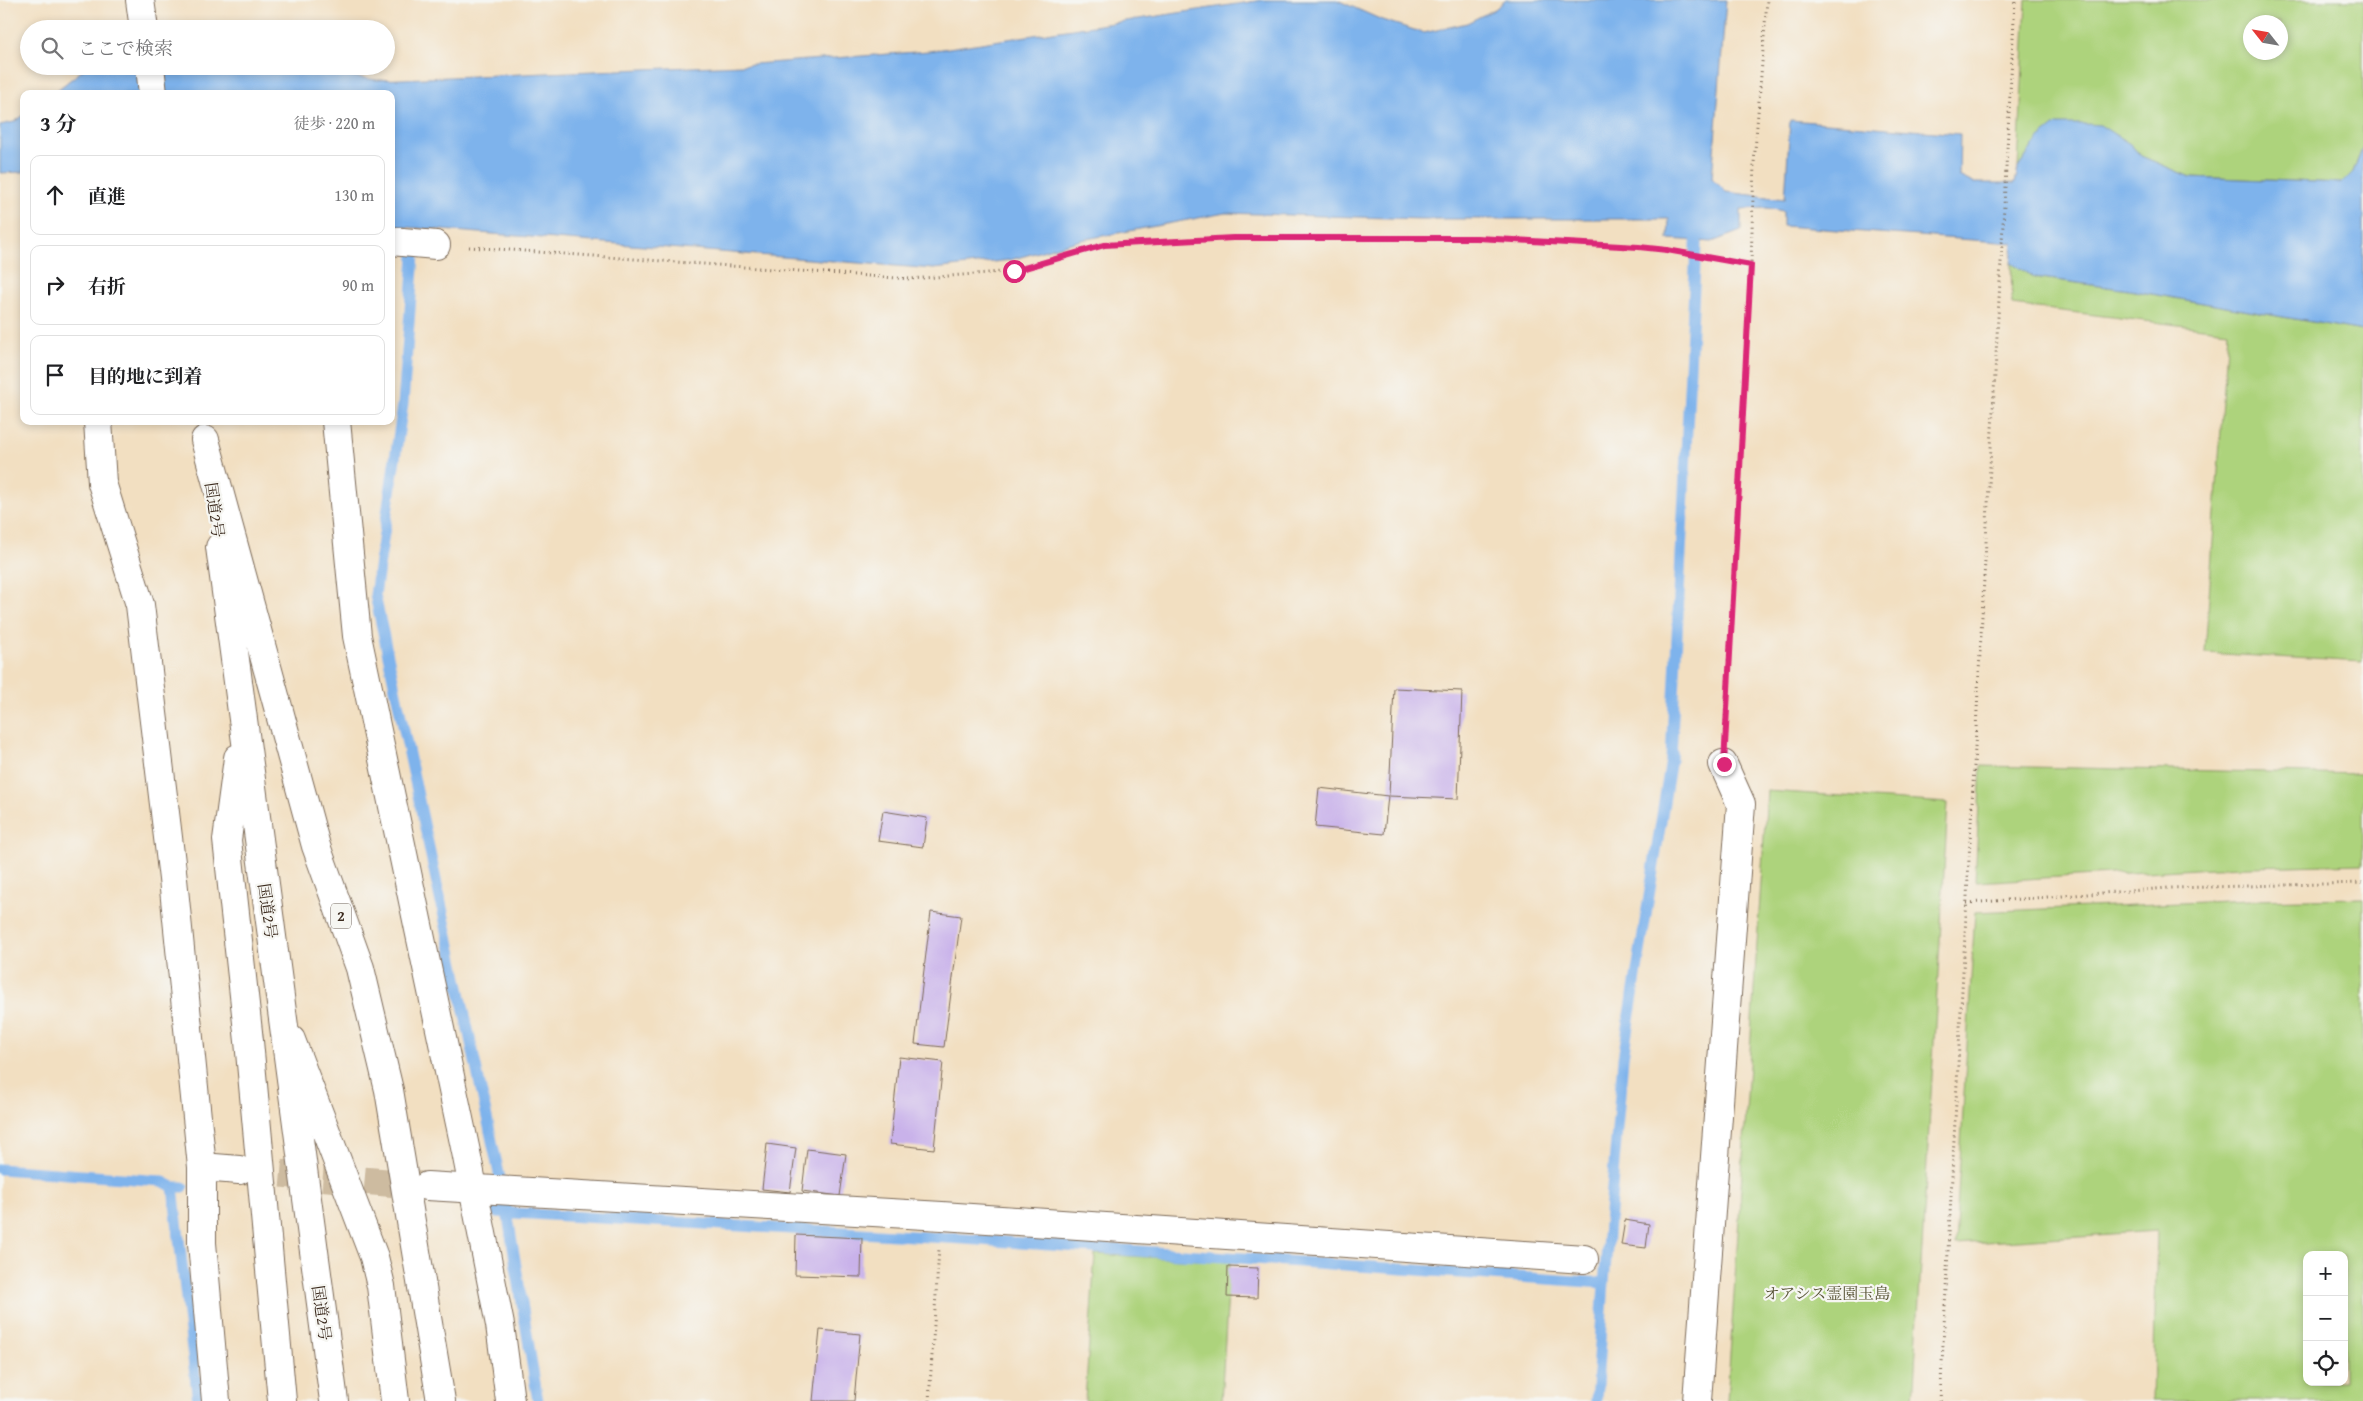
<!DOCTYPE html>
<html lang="ja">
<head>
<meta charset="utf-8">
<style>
	:root { --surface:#fff; --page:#f2f2f2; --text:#202124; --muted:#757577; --line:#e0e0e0 }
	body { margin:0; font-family:"Gentium Book Plus","Noto Serif JP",serif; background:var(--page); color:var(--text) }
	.controls { position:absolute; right:15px; bottom:15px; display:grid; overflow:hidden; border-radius:10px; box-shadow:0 2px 8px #0003 }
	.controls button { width:45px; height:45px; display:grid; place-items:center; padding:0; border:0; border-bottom:1px solid var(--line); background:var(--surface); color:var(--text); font:25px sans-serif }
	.compass { position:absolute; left:2243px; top:15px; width:45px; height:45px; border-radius:50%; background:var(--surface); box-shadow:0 2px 8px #0003; rotate:301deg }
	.stop { position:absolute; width:15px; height:15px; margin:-11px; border:4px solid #db2777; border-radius:50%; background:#fff }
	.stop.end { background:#db2777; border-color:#fff; box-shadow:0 1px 5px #0008 }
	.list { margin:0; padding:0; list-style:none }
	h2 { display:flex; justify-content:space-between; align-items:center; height:65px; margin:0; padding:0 20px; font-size:21px }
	h2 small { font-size:16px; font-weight:400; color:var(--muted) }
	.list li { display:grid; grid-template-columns:32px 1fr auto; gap:15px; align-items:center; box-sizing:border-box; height:80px; margin:0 10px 10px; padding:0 10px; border:1px solid var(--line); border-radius:10px }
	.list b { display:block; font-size:19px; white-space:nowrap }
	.list em { font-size:16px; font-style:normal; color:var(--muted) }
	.icon { flex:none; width:28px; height:28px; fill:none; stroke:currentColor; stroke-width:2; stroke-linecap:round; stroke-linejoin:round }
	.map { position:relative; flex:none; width:2363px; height:1401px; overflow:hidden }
	.search { position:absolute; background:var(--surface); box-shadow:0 2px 8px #0003; left:20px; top:20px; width:375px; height:55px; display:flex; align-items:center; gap:12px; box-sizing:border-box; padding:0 18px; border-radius:28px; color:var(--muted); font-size:19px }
	.panel { position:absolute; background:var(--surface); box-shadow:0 2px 8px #0003; left:20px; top:90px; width:375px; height:335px; border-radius:10px }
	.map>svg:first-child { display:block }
</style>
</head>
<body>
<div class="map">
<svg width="2363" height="1401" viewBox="0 0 2363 1401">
	<rect width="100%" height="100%" fill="#f6f6f2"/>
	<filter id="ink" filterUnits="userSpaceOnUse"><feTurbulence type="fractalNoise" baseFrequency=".02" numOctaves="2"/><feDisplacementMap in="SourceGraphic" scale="10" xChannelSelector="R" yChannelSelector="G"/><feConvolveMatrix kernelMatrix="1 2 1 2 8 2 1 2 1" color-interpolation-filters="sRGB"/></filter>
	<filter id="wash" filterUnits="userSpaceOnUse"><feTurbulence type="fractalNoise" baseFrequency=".0096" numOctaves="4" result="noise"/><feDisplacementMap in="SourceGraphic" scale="20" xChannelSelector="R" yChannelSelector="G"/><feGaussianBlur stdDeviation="1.12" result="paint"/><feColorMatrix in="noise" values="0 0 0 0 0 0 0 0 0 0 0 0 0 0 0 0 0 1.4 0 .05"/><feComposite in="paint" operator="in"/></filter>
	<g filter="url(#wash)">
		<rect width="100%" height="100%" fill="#f2dfc1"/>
		<!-- green -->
		<g fill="#add37c" stroke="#747e4d" fill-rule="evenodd">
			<path d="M2026,0H2363V147L2353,172L2342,183L2190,177L2141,156L2130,144L2039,138L2018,168ZM2250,22H2280V52H2250Z"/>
			<path d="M2011,263L2034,277L2129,290L2363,331V662L2205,653L2228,331L2012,305Z"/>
			<path d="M1981,766L2363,774V864L2213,868L1975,882Z"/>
			<path d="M1767,791L1948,803L1913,1401H1727Z"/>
			<path d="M2363,898V1401H2153L2157,1231L1955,1244L1975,912L2250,900ZM2307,1255H2344V1382H2307Z"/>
			<path d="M1095,1254L1230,1262L1221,1401H1085Z"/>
		</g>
		<!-- water -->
		<g fill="#7eb3ec" stroke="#5c6e85">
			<path d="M1263,0H1337L1382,20L1424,33L1467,23L1495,9L1506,0H1726L1712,178L1726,192L1785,199L1790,120L1960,134L1959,176L1973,183H2015L2018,168L2039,138L2057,124H2086L2100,125L2130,144L2141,156L2190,177L2342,183L2353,172L2363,147V331L2129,290L2034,277L2011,263L2013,243L1783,226V211L1767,208L1741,209V231L1712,242L1668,239L1669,219H1421L1225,213L1081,240L1010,260L934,269L391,226V94H52L88,66H306L330,73L377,80L741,65L929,51Z"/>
			<path d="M24,115V172L0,173V125L14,122Z"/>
		</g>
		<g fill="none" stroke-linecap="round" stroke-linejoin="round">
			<!-- stream -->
			<g stroke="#7eb3ec" stroke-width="11">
				<path d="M415,242L403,404L375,595L507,1211L538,1401"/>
				<path d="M0,1169L162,1181L173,1187H183"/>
				<path d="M173,1187L198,1401"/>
				<path d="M496,1212L964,1239L1604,1283L1596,1401"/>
				<path d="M1604,1283L1623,1058L1671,759L1697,226"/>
			</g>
		</g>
		<g id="blocks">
			<!-- building -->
			<g fill="#c9b2ea">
				<path d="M1394,688L1462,691L1458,799L1389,796Z"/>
				<path d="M1319,788L1388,796L1384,834L1315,827Z"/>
				<path d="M883,811L927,818L923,847L878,841Z"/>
				<path d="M931,912L961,916L944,1047L915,1044Z"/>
				<path d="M899,1057L943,1062L934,1149L890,1144Z"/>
				<path d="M767,1144L796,1148L790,1192L762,1189Z"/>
				<path d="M807,1149L846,1154L840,1196L802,1191Z"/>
				<path d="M1625,1220L1649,1224L1646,1248L1621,1245Z"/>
				<path d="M796,1235L862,1238L861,1277L795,1275Z"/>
				<path d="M1228,1267L1258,1268L1257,1298L1227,1297Z"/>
				<path d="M820,1330L860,1334L854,1401H813Z"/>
			</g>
		</g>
	</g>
	<g filter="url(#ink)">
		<use href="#blocks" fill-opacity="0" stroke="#7b6957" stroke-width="1"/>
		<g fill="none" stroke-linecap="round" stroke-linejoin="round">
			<!-- minor-tunnel -->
			<path stroke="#cdbba0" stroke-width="28" stroke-dasharray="28 14" stroke-linecap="butt" d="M239,1170L427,1186"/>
			<!-- minor casing -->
			<g stroke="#7b6957" stroke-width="30">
				<g id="minor">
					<path d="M391,241L436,245"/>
					<path d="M98,421L102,483L140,605L173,879L202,1167V1243L216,1401"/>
					<path d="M336,421L357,636L466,1152L500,1325L510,1401"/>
					<path d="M291,1040L374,1257L381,1286L395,1401"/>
					<path d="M202,1167L239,1170"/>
					<path d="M427,1186L942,1216L1584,1259"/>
					<path d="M1697,1401L1741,804L1723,764"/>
				</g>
			</g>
			<!-- highway casing -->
			<g stroke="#7b6957" stroke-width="30">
				<g id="highway">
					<path d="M140,0L144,29"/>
					<path d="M150,66L153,94"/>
					<path d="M205,440L316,846L360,968L389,1090L441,1401"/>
					<path d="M220,547L334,1401"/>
					<path d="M238,758L227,840L249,1041L282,1401"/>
				</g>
			</g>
			<!-- path -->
			<g stroke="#7b6957" stroke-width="3" stroke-dasharray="1 4" stroke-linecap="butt">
				<path d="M469,247L910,279L1014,271L1104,245L1233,238H1477L1639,247L1667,250L1751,265"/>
				<path d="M1725,731L1751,265L1754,163L1767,0"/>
				<path d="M1967,903L2169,888L2363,883"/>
				<path d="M929,1401L939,1249"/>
				<path d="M1940,1401L2015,0"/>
			</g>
			<!-- minor -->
			<use href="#minor" stroke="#fff" stroke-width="28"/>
			<!-- highway -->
			<use href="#highway" stroke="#fff" stroke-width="28"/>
		</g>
	</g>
	<g fill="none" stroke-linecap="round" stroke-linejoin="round" filter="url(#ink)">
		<!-- route -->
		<path stroke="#db2777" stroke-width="6" d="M1014,271L1104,245L1233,238H1477L1639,247L1667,250L1751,265L1724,764"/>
	</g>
	<g text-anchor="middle" stroke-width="4.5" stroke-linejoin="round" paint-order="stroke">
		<!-- shield labels -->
		<rect fill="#f6f6f2" stroke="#73675e" stroke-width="1" x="331" y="903.5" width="20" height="25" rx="4"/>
		<g font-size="15" font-weight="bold" fill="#3b2a1e">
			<text x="341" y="921">2</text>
		</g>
		<!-- street labels -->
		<g font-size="16" fill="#3b2a1e" stroke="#f6f6f2">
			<text transform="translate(215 510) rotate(82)" y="6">国道2号</text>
			<text transform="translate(268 911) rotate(82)" y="6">国道2号</text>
			<text transform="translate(322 1313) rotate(82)" y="6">国道2号</text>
		</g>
		<!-- park labels -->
		<g font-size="16" fill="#585436" stroke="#f6f6f2">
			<text x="1827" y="1299">オアシス霊園玉島</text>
		</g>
	</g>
</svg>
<div class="controls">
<button>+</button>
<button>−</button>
<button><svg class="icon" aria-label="locate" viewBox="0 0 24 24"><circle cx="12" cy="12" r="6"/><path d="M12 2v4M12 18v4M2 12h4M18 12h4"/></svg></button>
</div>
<svg class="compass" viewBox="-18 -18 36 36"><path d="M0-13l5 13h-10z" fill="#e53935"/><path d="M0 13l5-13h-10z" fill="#757577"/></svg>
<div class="stop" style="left:1014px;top:271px"></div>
<div class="stop end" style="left:1724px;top:764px"></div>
<div class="search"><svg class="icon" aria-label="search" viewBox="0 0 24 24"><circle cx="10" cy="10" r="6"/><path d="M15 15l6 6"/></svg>ここで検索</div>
<section class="panel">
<h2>3 分<small>徒歩 · 220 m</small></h2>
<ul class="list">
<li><svg class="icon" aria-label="ahead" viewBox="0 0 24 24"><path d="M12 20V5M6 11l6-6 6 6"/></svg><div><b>直進</b></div><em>130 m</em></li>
<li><svg class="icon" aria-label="right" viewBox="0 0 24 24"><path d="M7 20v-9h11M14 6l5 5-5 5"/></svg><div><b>右折</b></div><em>90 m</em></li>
<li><svg class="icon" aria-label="arrive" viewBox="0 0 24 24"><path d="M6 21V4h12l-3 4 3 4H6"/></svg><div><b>目的地に到着</b></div></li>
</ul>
</section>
</div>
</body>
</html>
